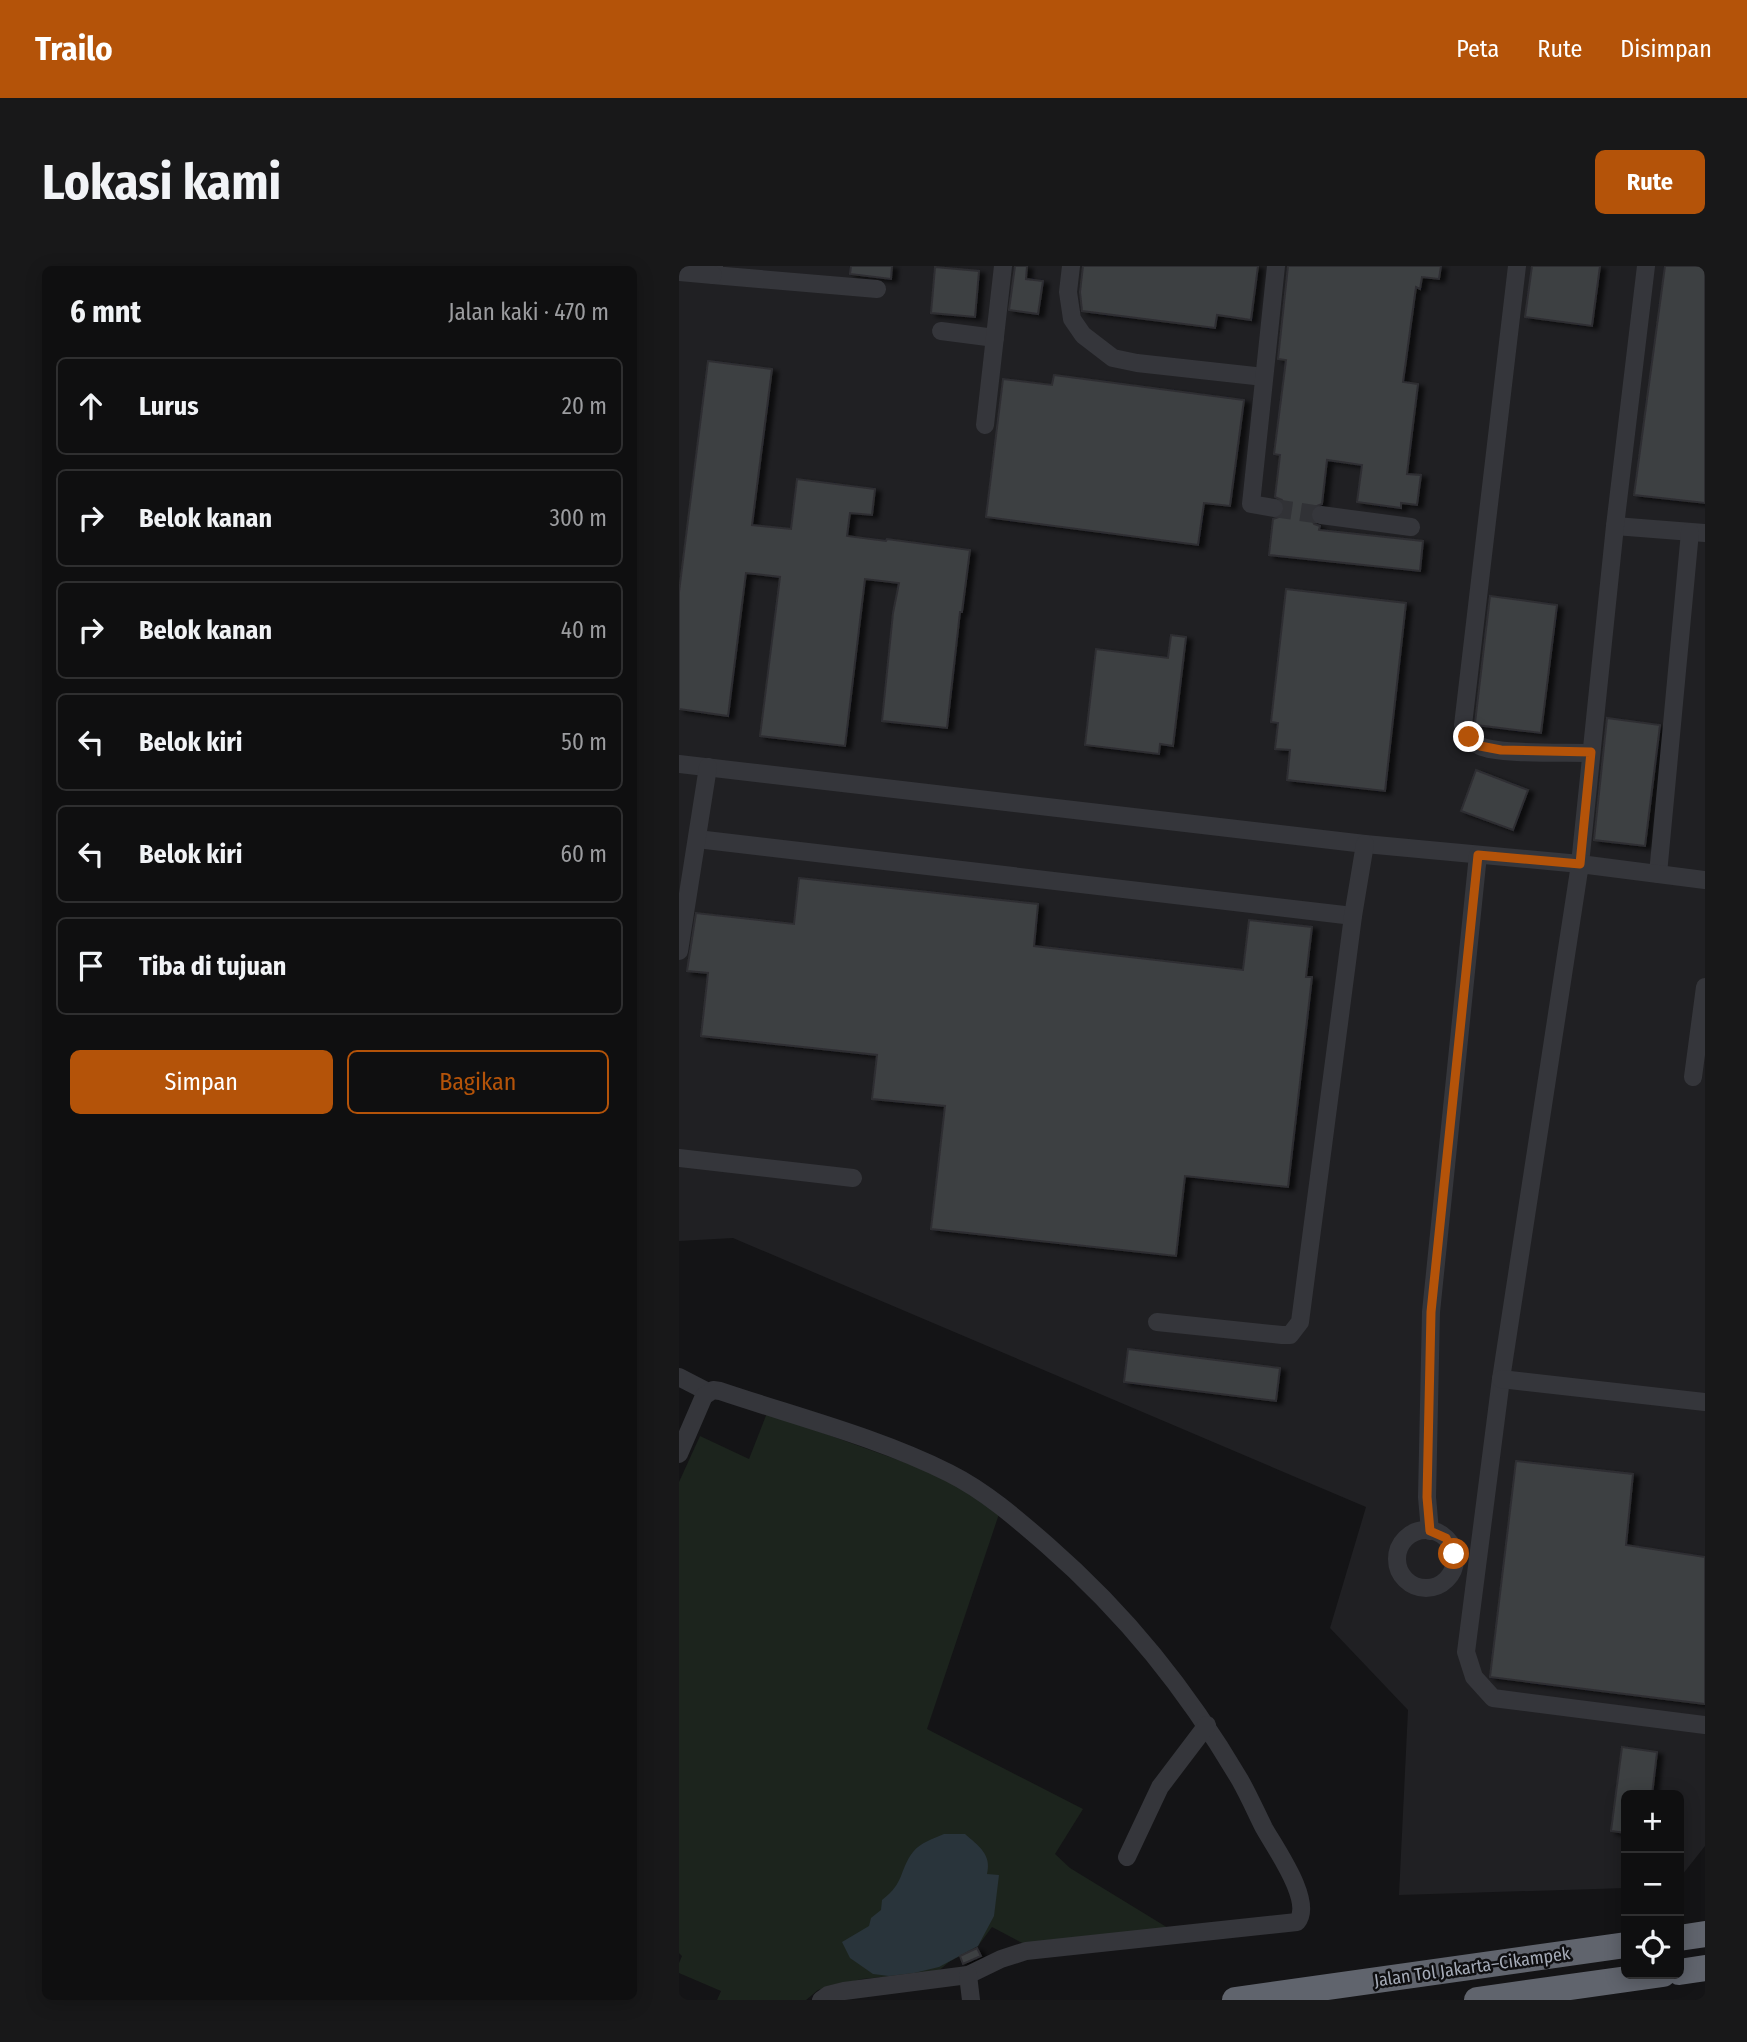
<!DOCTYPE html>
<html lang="id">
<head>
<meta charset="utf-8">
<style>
	:root { --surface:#0f0f10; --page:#181819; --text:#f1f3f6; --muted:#9b9c9f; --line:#2f2f30; --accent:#b45309 }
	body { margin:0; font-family:"Fira Sans Condensed",sans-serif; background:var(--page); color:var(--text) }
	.controls { position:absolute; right:21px; bottom:21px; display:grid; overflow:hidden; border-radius:10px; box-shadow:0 4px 18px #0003 }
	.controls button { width:63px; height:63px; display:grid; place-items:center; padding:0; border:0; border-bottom:2px solid var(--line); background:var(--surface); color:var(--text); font:35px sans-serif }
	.stop { position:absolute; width:21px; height:21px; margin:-16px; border:5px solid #b45309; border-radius:50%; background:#fff }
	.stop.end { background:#b45309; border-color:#fff; box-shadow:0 2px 7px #0008 }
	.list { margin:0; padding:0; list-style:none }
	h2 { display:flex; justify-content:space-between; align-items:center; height:91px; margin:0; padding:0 28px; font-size:30px }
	h2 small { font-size:23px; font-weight:400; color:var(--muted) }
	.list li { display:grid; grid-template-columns:46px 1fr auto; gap:21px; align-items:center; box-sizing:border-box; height:98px; margin:0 14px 14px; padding:0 14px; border:2px solid var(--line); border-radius:10px }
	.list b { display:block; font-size:26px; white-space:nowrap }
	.list em { font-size:23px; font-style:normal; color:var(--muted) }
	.actions { display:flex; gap:14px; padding:21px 28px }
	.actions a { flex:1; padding:16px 0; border:2px solid var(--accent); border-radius:10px; text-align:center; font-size:24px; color:var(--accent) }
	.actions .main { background:var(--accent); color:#fff }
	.icon { flex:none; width:38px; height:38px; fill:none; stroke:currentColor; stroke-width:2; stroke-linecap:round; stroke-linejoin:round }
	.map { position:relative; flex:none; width:1026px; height:1734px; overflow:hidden; border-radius:10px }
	header { display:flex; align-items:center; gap:42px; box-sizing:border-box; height:98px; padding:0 35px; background:var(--accent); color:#fff }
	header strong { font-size:33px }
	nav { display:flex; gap:38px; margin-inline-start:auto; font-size:24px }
	.intro { display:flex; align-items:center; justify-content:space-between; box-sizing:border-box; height:168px; padding:0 42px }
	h1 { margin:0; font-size:49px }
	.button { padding:18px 32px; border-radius:10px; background:var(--accent); color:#fff; font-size:24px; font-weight:700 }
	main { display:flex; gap:42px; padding:0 42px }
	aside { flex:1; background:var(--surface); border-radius:10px; box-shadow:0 4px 18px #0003 }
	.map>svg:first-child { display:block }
</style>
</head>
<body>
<header>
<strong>Trailo</strong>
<nav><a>Peta</a><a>Rute</a><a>Disimpan</a></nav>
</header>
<div class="intro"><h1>Lokasi kami</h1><a class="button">Rute</a></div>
<main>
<aside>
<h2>6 mnt<small>Jalan kaki · 470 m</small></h2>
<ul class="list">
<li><svg class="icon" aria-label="ahead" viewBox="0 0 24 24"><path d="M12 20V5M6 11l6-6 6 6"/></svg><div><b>Lurus</b></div><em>20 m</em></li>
<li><svg class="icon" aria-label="right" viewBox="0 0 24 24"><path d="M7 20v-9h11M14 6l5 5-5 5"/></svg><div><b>Belok kanan</b></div><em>300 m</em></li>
<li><svg class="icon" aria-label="right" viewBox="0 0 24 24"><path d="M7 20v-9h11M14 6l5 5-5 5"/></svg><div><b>Belok kanan</b></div><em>40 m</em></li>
<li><svg class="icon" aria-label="left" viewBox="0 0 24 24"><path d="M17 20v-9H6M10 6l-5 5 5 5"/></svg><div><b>Belok kiri</b></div><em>50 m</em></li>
<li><svg class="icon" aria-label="left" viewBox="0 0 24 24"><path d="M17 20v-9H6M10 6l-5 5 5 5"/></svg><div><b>Belok kiri</b></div><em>60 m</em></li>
<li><svg class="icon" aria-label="arrive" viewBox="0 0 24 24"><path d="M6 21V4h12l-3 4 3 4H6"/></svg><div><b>Tiba di tujuan</b></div></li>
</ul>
<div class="actions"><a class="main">Simpan</a><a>Bagikan</a></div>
</aside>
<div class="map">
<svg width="1026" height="1734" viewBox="0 0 1026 1734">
	<defs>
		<filter id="shadow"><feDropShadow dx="5.5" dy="3" stdDeviation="2" flood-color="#0009"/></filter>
	</defs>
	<rect width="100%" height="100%" fill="#141416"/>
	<!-- built -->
	<path fill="#202023" d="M0,0H1026V1580L1000,1613V1529H947V1622L720,1629L729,1444L651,1362L687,1241L54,972L0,975Z"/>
	<!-- green -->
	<path fill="#1c241d" d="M88,1147L264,1210L321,1245L248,1463L404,1543L376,1588L391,1602L494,1665L347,1679L313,1661L299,1680L270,1696L258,1706L183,1713L139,1724L127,1734H38L42,1725L0,1707V1697L3,1690L0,1687V1216L21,1170L70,1193Z"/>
	<!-- water -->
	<path fill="#29343b" d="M265,1568H286C300,1580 313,1589 308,1608L320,1609L315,1650L299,1680L260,1701L235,1707L210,1710L194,1708L171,1692L163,1676L190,1660L192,1652L202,1644L203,1634C226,1617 220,1604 234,1586C242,1576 254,1573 265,1568Z"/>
	<!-- building -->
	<g fill="#3e3f43" stroke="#2e2e32" stroke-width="2" filter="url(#shadow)">
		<path d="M172,0H213L212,13L171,8Z"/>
		<path d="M336,0H348L347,13L364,15L359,48L330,44Z"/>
		<path d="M404,0H579L572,54L538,49L536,62L403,45L401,26Z"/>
		<path d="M609,0H762L760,13L743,11L741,23L737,21L724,116L739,118L728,208L742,209L738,239L722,237V242L678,236L683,199L648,194L643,238L633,242L631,248L635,258L641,260L640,264L744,275L741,305L590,289L594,253L603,250L606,243L603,234L596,231L601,189L595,188L607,94L599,93Z"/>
		<path d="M853,0H921L913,60L846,51Z"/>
		<path d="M986,0H1026V237L955,229Z"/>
		<path d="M256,1L300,5L296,51L252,47Z"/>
		<path d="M29,95L93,103L73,259L112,263L118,213L196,223L193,249L171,247L168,270L207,275L208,273L291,284L283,346H281L268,462L203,455L214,347L220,317L186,313L166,480L81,470L101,311L67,307L49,450L0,443V326Z"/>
		<path d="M375,109L565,134L551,240L525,237L519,279L307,251L324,113L373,119Z"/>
		<path d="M607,323L727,337L706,525L608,514L611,484L596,483L599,457L592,456Z"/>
		<path d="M811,330L878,339L862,467L797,459L796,457Z"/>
		<path d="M492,369L507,371L494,480L481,478L480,488L406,479L417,383L489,392Z"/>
		<path d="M928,452L981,459L966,580L915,574Z"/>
		<path d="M797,504L849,524L834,564L782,545Z"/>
		<path d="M120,612L359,638L355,680L564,704L570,654L633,661L627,711H633L609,921L506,910L497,990L252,963L266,840L193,833L198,789L22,770L29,707L8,705L17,647L115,658Z"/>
		<path d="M449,1083L601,1102L597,1135L445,1116Z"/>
		<path d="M837,1195L954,1208L947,1279L1026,1291V1438L811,1411Z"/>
		<path d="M943,1481L978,1486L973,1529H947V1567L932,1565Z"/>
		<path d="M298,1682L302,1690L284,1698L281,1690Z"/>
	</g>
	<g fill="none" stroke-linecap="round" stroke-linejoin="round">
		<!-- minor-tunnel -->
		<path stroke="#313236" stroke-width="18" stroke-dasharray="18 9" stroke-linecap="butt" d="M595,242L642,249"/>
		<!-- minor -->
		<g stroke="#35363b" stroke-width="18">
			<path d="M35,0L34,9L198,23"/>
			<path d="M392,0L389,26L393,53L404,69L434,92L458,97L585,111"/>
			<path d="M838,0L784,459C788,467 792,476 801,480C820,489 888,486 912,487"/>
			<path d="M0,6L34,9"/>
			<path d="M262,65L316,72"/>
			<path d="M306,159L324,0"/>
			<path d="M595,242L572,238L597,0"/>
			<path d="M642,249L732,261"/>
			<path d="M936,260L1026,267"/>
			<path d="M0,498L686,578L901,598L936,260L967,0"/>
			<path d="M18,573L674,650"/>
			<path d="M979,608L1011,266"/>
			<path d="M1026,614L901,598L822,1113L787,1386L795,1411L814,1432L1026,1459"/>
			<path d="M0,685L29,501"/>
			<path d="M1014,811L1026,721"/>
			<path d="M0,892L174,912"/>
			<path d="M478,1056L603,1069H611L621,1056L674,650L686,578"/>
			<path d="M0,1111L29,1126"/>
			<path d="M822,1113L1026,1136"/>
			<path d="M0,1188L25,1130L34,1124L41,1125C118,1151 198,1171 270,1207C306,1225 337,1252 368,1279C447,1348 508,1424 561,1514C570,1530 577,1546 585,1562C596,1582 635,1636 618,1656L347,1685L322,1693L289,1709L165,1725L149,1729L142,1734"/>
			<circle cx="747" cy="1293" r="29"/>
			<path d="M751,1265L748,1231L752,1046L799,589"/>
			<path d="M448,1591L481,1521L528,1459"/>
			<path d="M289,1709L292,1734"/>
		</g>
		<!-- highway -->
		<g stroke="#60646d" stroke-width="26">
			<path d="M1000,1672L1026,1668"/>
			<path d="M1000,1706L1026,1702"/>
			<path d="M556,1734L947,1679"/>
			<path d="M798,1734L984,1708"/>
		</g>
	</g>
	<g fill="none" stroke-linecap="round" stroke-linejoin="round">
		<!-- route -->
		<path stroke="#b45309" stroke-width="9" d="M775,1288L767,1272L751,1265L748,1231L752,1046L799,589L901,598L912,486L822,484L801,480L790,471"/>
	</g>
	<g text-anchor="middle" stroke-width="5" stroke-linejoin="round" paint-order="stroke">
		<!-- street labels -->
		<g font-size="18" fill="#a5abb7" stroke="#0f0f11">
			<text transform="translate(793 1701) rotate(-8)" y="6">Jalan Tol Jakarta–Cikampek</text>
		</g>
	</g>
</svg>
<div class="controls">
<button>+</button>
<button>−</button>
<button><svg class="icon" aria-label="locate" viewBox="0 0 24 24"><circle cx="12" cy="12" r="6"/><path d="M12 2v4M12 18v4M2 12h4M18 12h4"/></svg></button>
</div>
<div class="stop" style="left:775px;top:1288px"></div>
<div class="stop end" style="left:790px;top:471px"></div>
</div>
</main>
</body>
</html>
